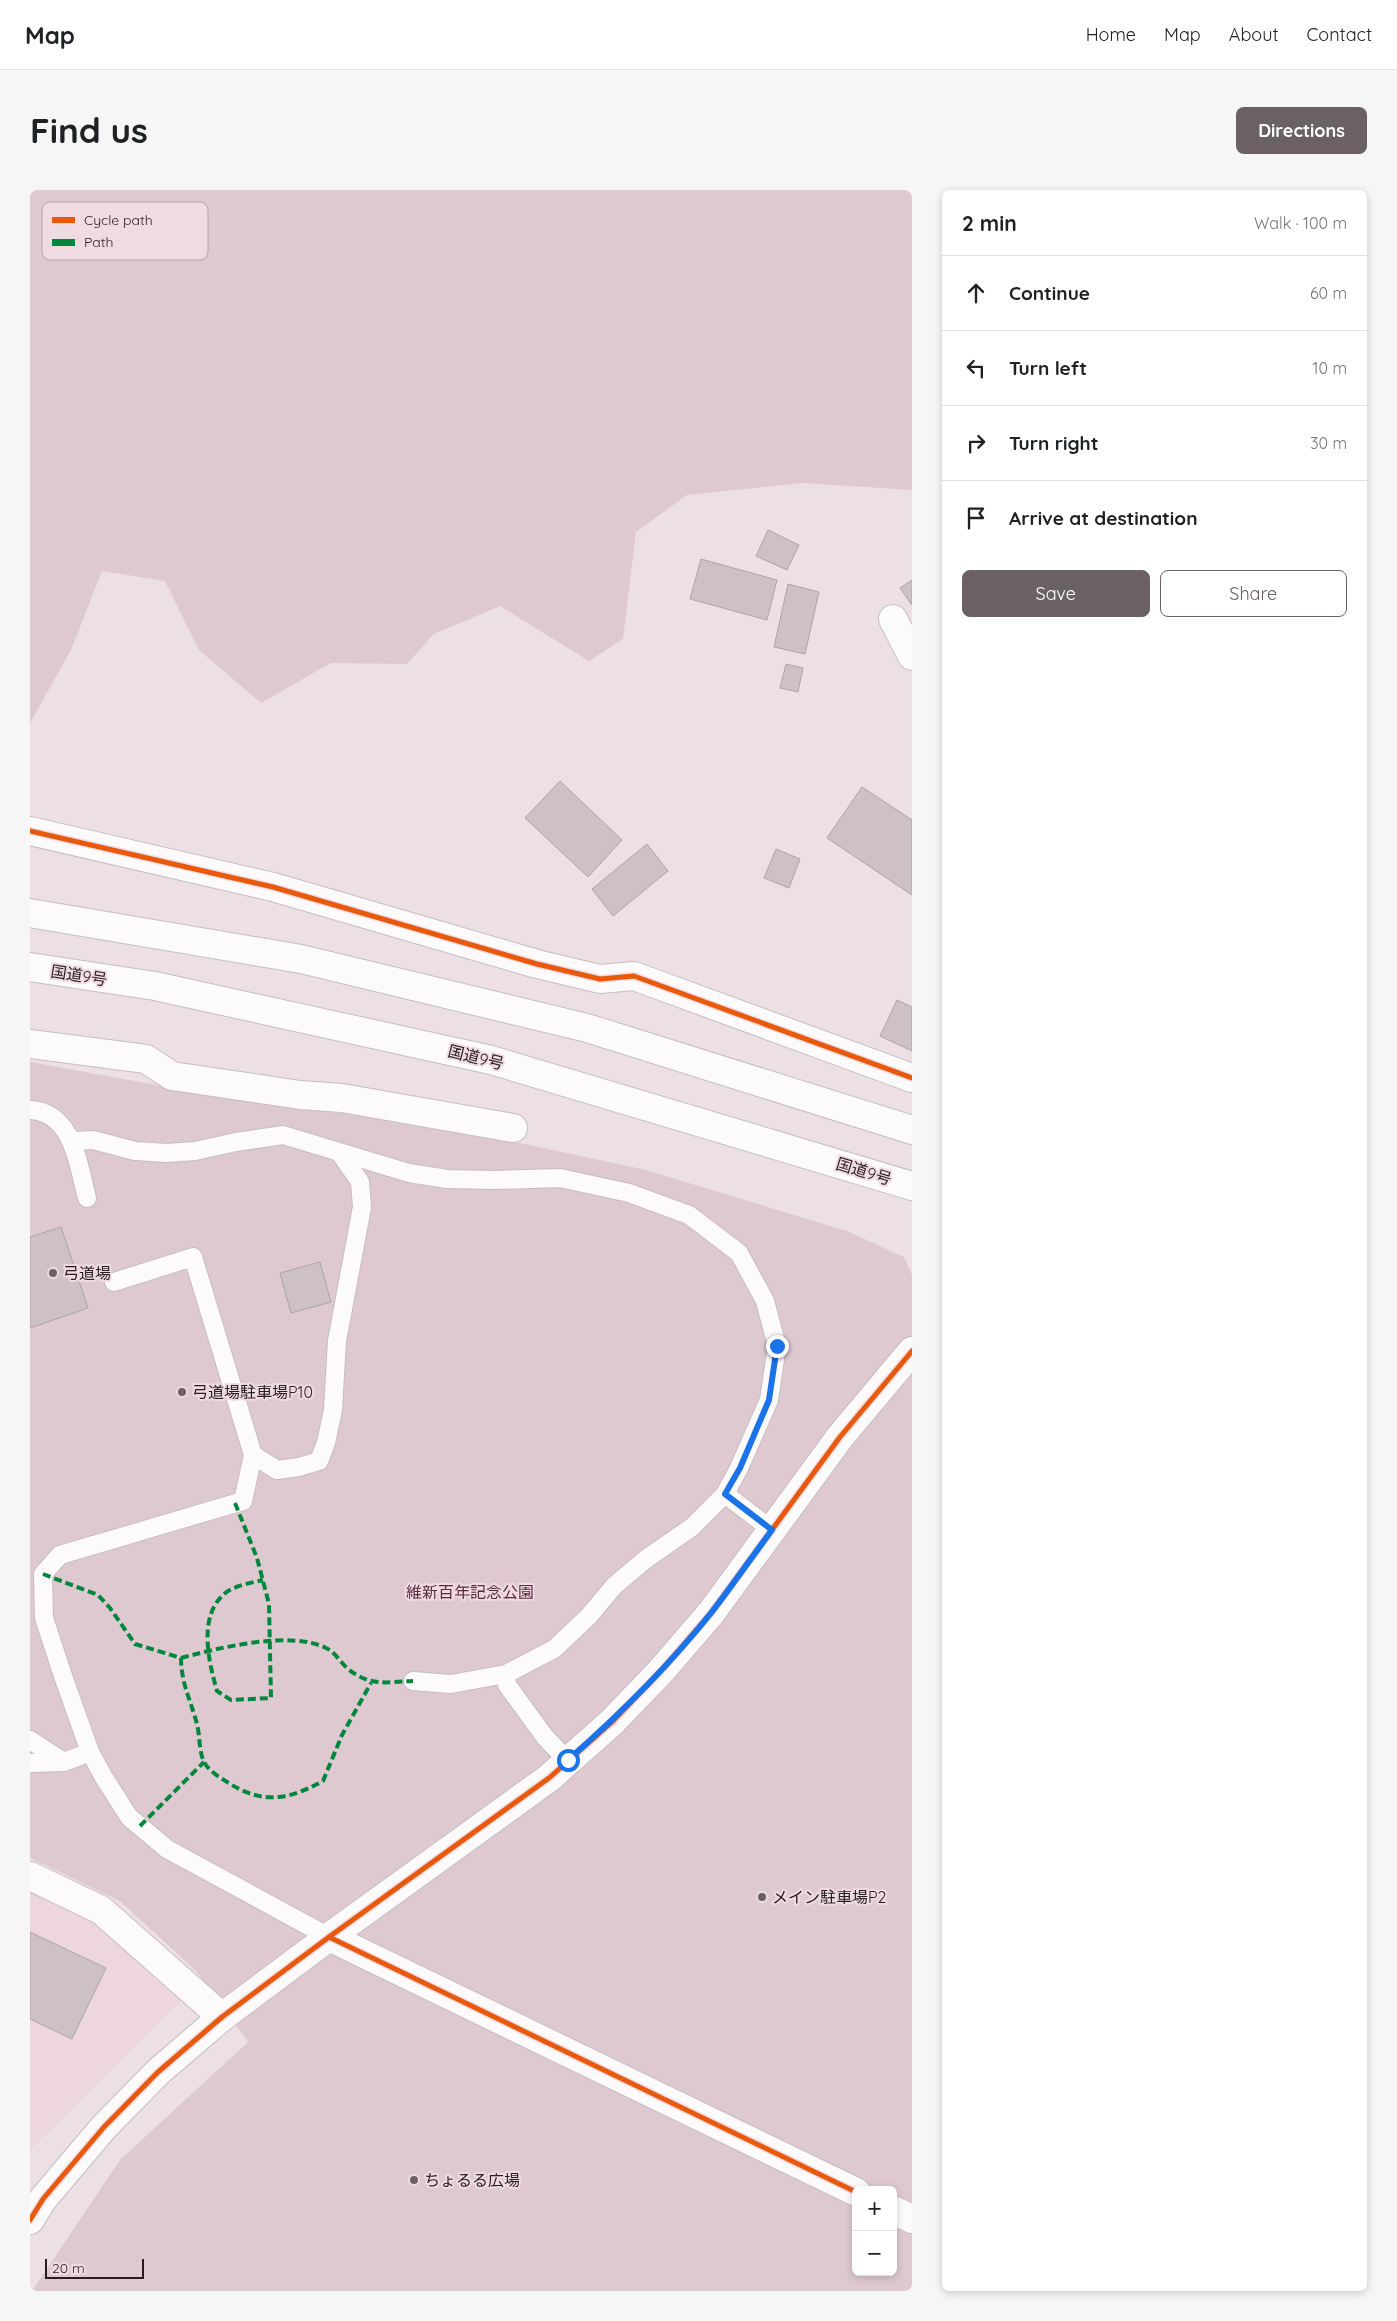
<!DOCTYPE html>
<html lang="en">
<head>
<meta charset="utf-8">
<style>
	:root { --surface:#fff; --page:#f6f6f6; --text:#202124; --muted:#757577; --line:#e0e0e0; --accent:#6b6165 }
	body { margin:0; font-family:Quicksand,"Noto Sans JP",sans-serif; background:var(--page); color:var(--text) }
	.controls { position:absolute; right:15px; bottom:15px; display:grid; overflow:hidden; border-radius:8px; box-shadow:0 2px 8px #0003 }
	.controls button { width:45px; height:45px; display:grid; place-items:center; padding:0; border:0; border-bottom:1px solid var(--line); background:var(--surface); color:var(--text); font:25px sans-serif }
	.scale { position:absolute; left:15px; bottom:12px; width:99px; box-sizing:border-box; padding-left:5px; border:2px solid #251d20; border-top:0; font-size:14px; line-height:18px; white-space:nowrap; color:#251d20; -webkit-text-stroke:4px #f1dbe3; paint-order:stroke }
	.stop { position:absolute; width:15px; height:15px; margin:-11px; border:4px solid #1a73e8; border-radius:50%; background:#fff }
	.stop.end { background:#1a73e8; border-color:#fff; box-shadow:0 1px 5px #0008 }
	.list { margin:0; padding:0; list-style:none }
	h2 { display:flex; justify-content:space-between; align-items:center; height:65px; margin:0; padding:0 20px; font-size:21px }
	h2 small { font-size:16px; font-weight:400; color:var(--muted) }
	.list li { display:grid; grid-template-columns:32px 1fr auto; gap:15px; align-items:center; box-sizing:border-box; height:75px; padding:0 20px; border-top:1px solid var(--line) }
	.list b { display:block; font-size:19px; white-space:nowrap }
	.list em { font-size:16px; font-style:normal; color:var(--muted) }
	.actions { display:flex; gap:10px; padding:15px 20px }
	.actions a { flex:1; padding:11px 0; border:1px solid var(--accent); border-radius:8px; text-align:center; font-size:18px; color:var(--accent) }
	.actions .main { background:var(--accent); color:#fff }
	.icon { flex:none; width:28px; height:28px; fill:none; stroke:currentColor; stroke-width:2; stroke-linecap:round; stroke-linejoin:round }
	.map { position:relative; flex:none; width:882px; height:2101px; overflow:hidden; border-radius:8px }
	header { display:flex; align-items:center; gap:30px; box-sizing:border-box; height:70px; padding:0 25px; background:var(--surface); border-bottom:1px solid var(--line) }
	header strong { font-size:24px }
	nav { display:flex; gap:28px; margin-inline-start:auto; font-size:18px }
	.intro { display:flex; align-items:center; justify-content:space-between; box-sizing:border-box; height:120px; padding:0 30px }
	h1 { margin:0; font-size:35px }
	.button { padding:12px 22px; border-radius:8px; background:var(--accent); color:#fff; font-size:18px; font-weight:700 }
	main { display:flex; gap:30px; padding:0 30px }
	aside { flex:1; background:var(--surface); border-radius:8px; box-shadow:0 2px 8px #0003 }
	.map>svg:first-child { display:block }
</style>
</head>
<body>
<header>
<strong>Map</strong>
<nav><a>Home</a><a>Map</a><a>About</a><a>Contact</a></nav>
</header>
<div class="intro"><h1>Find us</h1><a class="button">Directions</a></div>
<main>
<div class="map">
<svg width="882" height="2101" viewBox="0 0 882 2101">
	<rect width="100%" height="100%" fill="#ece0e4"/>
	<!-- built -->
	<path fill="#edd6de" d="M0,1700L65,1730L158,1804L0,1960Z"/>
	<!-- green -->
	<g fill="#dfc9d1" fill-rule="evenodd">
		<path d="M0,0H882V300L772,293L657,305L606,342L593,449L559,471L470,416L404,444L377,474L301,473L231,513L169,460L135,391L72,381L41,460L0,533Z"/>
		<path d="M0,872L214,911L411,936L616,980L817,1041L874,1067L882,1085V2101H2L90,1970L218,1852L166,1781L90,1711L0,1668ZM826,2000H863V2082H826Z"/>
	</g>
	<!-- building -->
	<g fill="#cdc1c5" stroke="#ada4a7">
		<path d="M738,340L769,355L757,380L726,366Z"/>
		<path d="M671,369L747,390L737,430L660,409Z"/>
		<path d="M882,390V415L870,398Z"/>
		<path d="M758,394L789,402L775,464L744,457Z"/>
		<path d="M756,474L773,478L768,502L750,498Z"/>
		<path d="M530,591L592,650L558,687L495,628Z"/>
		<path d="M832,597L882,630V705L797,648Z"/>
		<path d="M617,654L638,681L583,726L562,699Z"/>
		<path d="M746,659L770,669L759,698L734,688Z"/>
		<path d="M867,810L882,817V861L850,846Z"/>
		<path d="M31,1037L58,1118L0,1138V1047Z"/>
		<path d="M290,1072L301,1112L261,1123L250,1083Z"/>
		<path d="M0,1742L76,1778L42,1849L0,1829Z"/>
	</g>
	<g fill="none" stroke-linecap="round" stroke-linejoin="round">
		<!-- lane casing -->
		<g stroke="#c6bdc0" stroke-width="20">
			<g id="lane">
				<path d="M0,920C43,922 48,974 57,1008"/>
				<path d="M43,951L63,950L105,961L137,963L165,961L206,952L253,945L379,983L417,989L466,990L530,988L599,1003L659,1025L709,1063L735,1111L747,1156L739,1210L709,1278L695,1304L662,1337L616,1369L585,1395L558,1427L524,1459L476,1484L421,1494L383,1491"/>
				<path d="M84,1092L163,1067L223,1265L213,1311L30,1365L13,1384L14,1428L33,1486L60,1562L73,1586L99,1627L137,1659L299,1747"/>
				<path d="M223,1265L247,1280L269,1277L289,1271L296,1253L303,1220L307,1151L332,1017L330,992L310,963"/>
				<path d="M695,1304L742,1340"/>
				<path d="M476,1484L477,1495L515,1547L538,1571"/>
				<path d="M0,1550L34,1572L60,1562"/>
				<path d="M0,1573L34,1572"/>
			</g>
		</g>
		<!-- street casing -->
		<g stroke="#c6bdc0" stroke-width="30">
			<g id="street">
				<path d="M863,429L882,466"/>
				<path d="M0,641L243,697L507,774L570,789L604,786L882,888"/>
				<path d="M0,854L116,869L142,886L270,905L312,908L483,938"/>
				<path d="M0,1686L71,1720L192,1827"/>
				<path d="M299,1747L826,2002"/>
				<path d="M863,2020L882,2029"/>
			</g>
		</g>
		<!-- secondary casing -->
		<g stroke="#c6bdc0" stroke-width="30">
			<path id="secondary" d="M0,2030L13,2009L74,1937L128,1882L192,1827L299,1747L519,1588L582,1532L631,1481L681,1423L810,1247L882,1161"/>
		</g>
		<!-- highway casing -->
		<g stroke="#c6bdc0" stroke-width="30">
			<g id="highway">
				<path d="M0,723L271,769L557,838L882,940"/>
				<path d="M0,777L125,796L461,870L882,996"/>
			</g>
		</g>
		<!-- lane -->
		<use href="#lane" stroke="#fcfafb" stroke-width="18"/>
		<!-- street -->
		<use href="#street" stroke="#fcfafb" stroke-width="28"/>
		<!-- secondary -->
		<use href="#secondary" stroke="#fcfafb" stroke-width="28"/>
		<!-- highway -->
		<use href="#highway" stroke="#fcfafb" stroke-width="28"/>
		<!-- quiet -->
		<g stroke="#00873e" stroke-width="4" stroke-dasharray="8 4" stroke-linecap="butt">
			<path d="M205,1313L227,1368L239,1414L241,1508L201,1510L187,1501C179,1473 168,1428 193,1405C202,1396 220,1393 233,1390"/>
			<path d="M13,1384L68,1405L80,1418L105,1454L151,1468C151,1493 161,1511 167,1534C170,1546 169,1562 174,1572C179,1581 189,1587 197,1592C233,1615 258,1610 293,1591L312,1545L341,1493"/>
			<path d="M151,1468C188,1458 260,1440 296,1458C305,1462 311,1473 318,1479C341,1497 356,1492 383,1491"/>
			<path d="M110,1636L174,1572"/>
		</g>
		<!-- cycleway casing -->
		<g stroke="#f1dbe3" stroke-width="8">
			<g id="cycleway">
				<path d="M0,641L243,697L507,774L570,789L604,786L882,888"/>
				<path d="M299,1747L826,2002"/>
				<path d="M0,2030L13,2009L74,1937L128,1882L192,1827L299,1747L519,1588L582,1532L631,1481L681,1423L810,1247L882,1161"/>
			</g>
		</g>
		<!-- cycleway -->
		<use href="#cycleway" stroke="#e8590c" stroke-width="5"/>
	</g>
	<g fill="none" stroke-linecap="round" stroke-linejoin="round">
		<!-- route -->
		<path stroke="#1a73e8" stroke-width="6" d="M538,1570C589,1525 638,1477 681,1423C702,1396 721,1368 742,1340L695,1304L710,1278L739,1210L747,1156"/>
	</g>
	<!-- markers -->
	<g fill="#6b6165" stroke="#f1dbe3" stroke-width="2">
		<circle cx="23" cy="1083" r="5"/>
		<circle cx="152" cy="1202" r="5"/>
		<circle cx="732" cy="1707" r="5"/>
		<circle cx="384" cy="1990" r="5"/>
	</g>
	<g text-anchor="middle" stroke-width="4" stroke-linejoin="round" paint-order="stroke">
		<!-- street labels -->
		<g font-size="16" fill="#251d20" stroke="#f1dbe3">
			<text transform="translate(49 785) rotate(9)" y="6">国道9号</text>
			<text transform="translate(446 867) rotate(14)" y="6">国道9号</text>
			<text transform="translate(834 981) rotate(17)" y="6">国道9号</text>
		</g>
		<!-- poi labels -->
		<g font-size="16" fill="#251d20" stroke="#f1dbe3" text-anchor="start">
			<text x="33" y="1089">弓道場</text>
			<text x="162" y="1208">弓道場駐車場P10</text>
			<text x="742" y="1713">メイン駐車場P2</text>
			<text x="394" y="1996">ちょるる広場</text>
		</g>
		<!-- park labels -->
		<g font-size="16" fill="#58293d" stroke="#f1dbe3">
			<text x="440" y="1408">維新百年記念公園</text>
		</g>
	</g>
	<!-- legend -->
	<rect x="12" y="12" width="166" height="58" rx="8" fill="#f1dbe3" stroke="#b4a2a8" stroke-width="1"/>
	<rect x="22" y="27" width="23" height="6" fill="#e8590c"/>
	<rect x="22" y="49" width="23" height="7" fill="#00873e"/>
	<g font-size="14" fill="#251d20">
		<text x="54" y="35">Cycle path</text>
		<text x="54" y="57">Path</text>
	</g>
</svg>
<div class="controls">
<button>+</button>
<button>−</button>
</div>
<div class="scale">20 m</div>
<div class="stop" style="left:538px;top:1570px"></div>
<div class="stop end" style="left:747px;top:1156px"></div>
</div>
<aside>
<h2>2 min<small>Walk · 100 m</small></h2>
<ul class="list">
<li><svg class="icon" aria-label="ahead" viewBox="0 0 24 24"><path d="M12 20V5M6 11l6-6 6 6"/></svg><div><b>Continue</b></div><em>60 m</em></li>
<li><svg class="icon" aria-label="left" viewBox="0 0 24 24"><path d="M17 20v-9H6M10 6l-5 5 5 5"/></svg><div><b>Turn left</b></div><em>10 m</em></li>
<li><svg class="icon" aria-label="right" viewBox="0 0 24 24"><path d="M7 20v-9h11M14 6l5 5-5 5"/></svg><div><b>Turn right</b></div><em>30 m</em></li>
<li><svg class="icon" aria-label="arrive" viewBox="0 0 24 24"><path d="M6 21V4h12l-3 4 3 4H6"/></svg><div><b>Arrive at destination</b></div></li>
</ul>
<div class="actions"><a class="main">Save</a><a>Share</a></div>
</aside>
</main>
</body>
</html>
